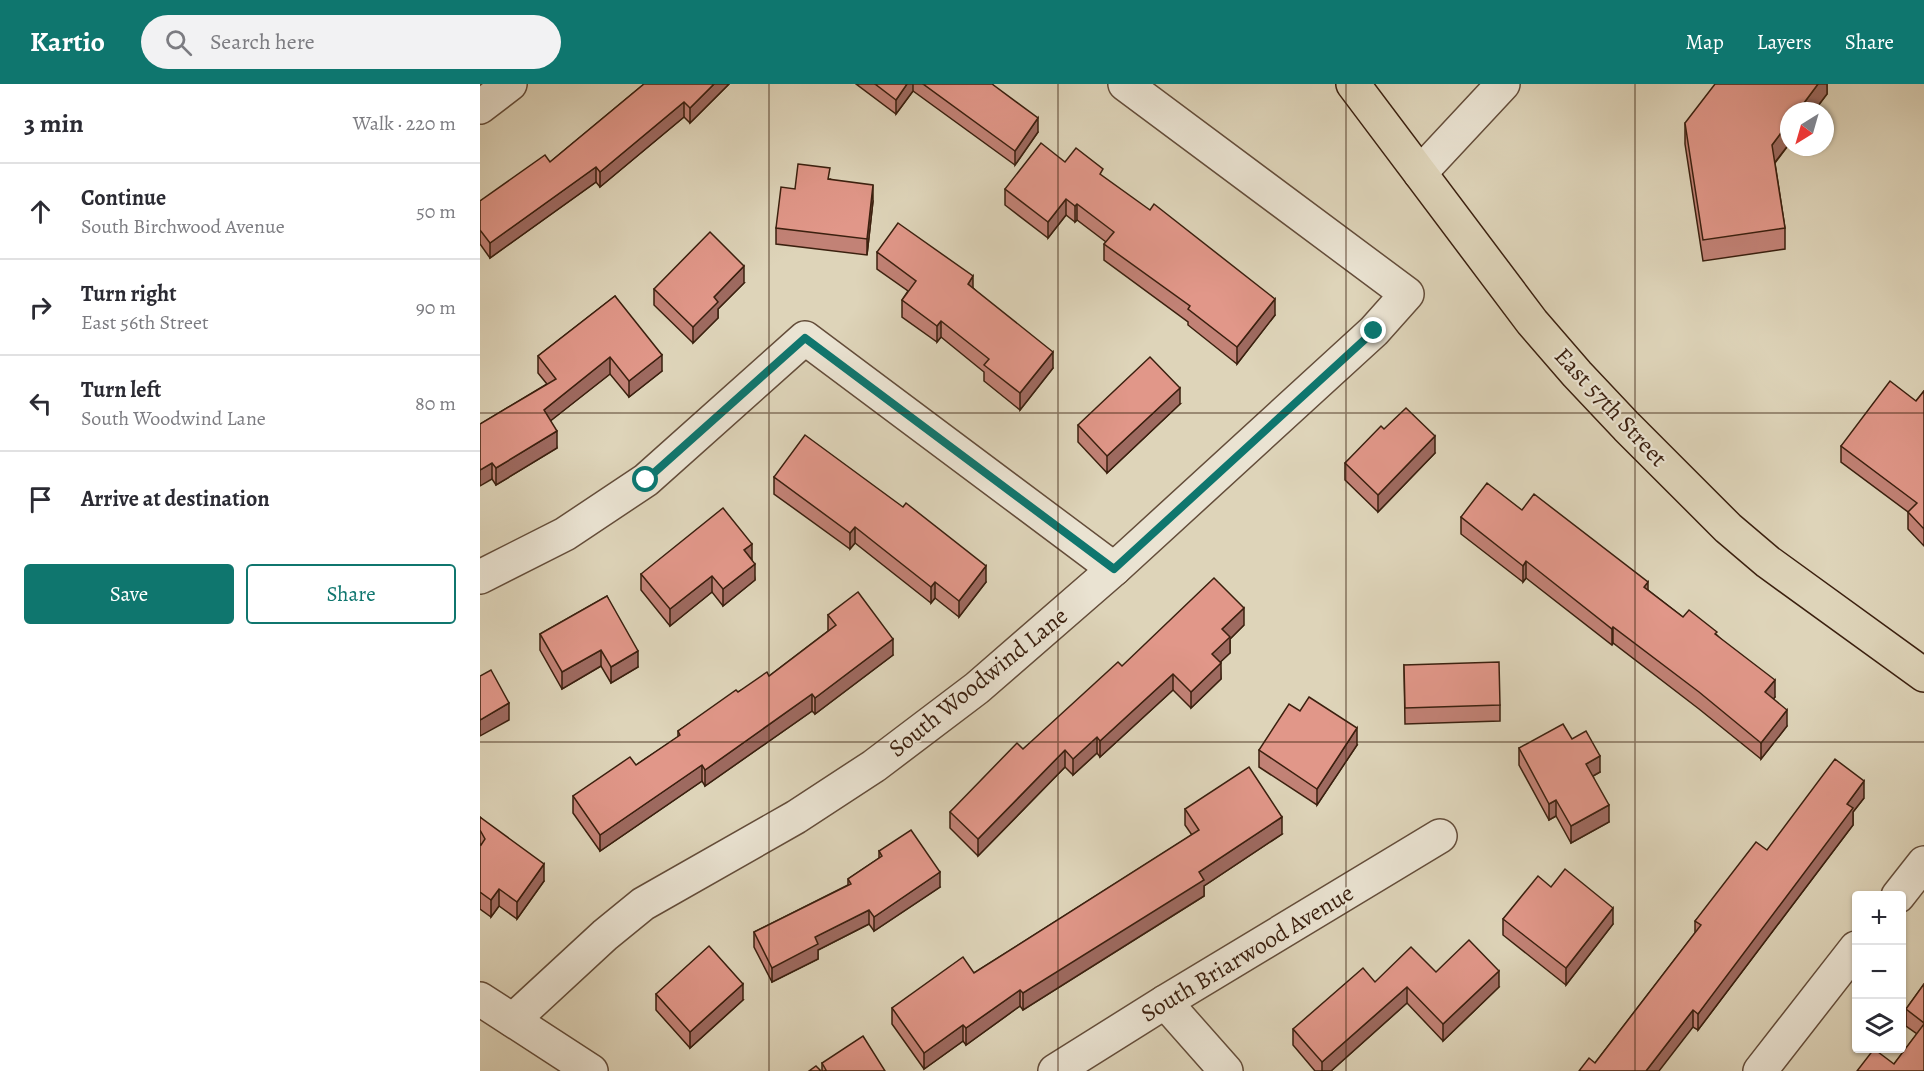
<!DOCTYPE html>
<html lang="en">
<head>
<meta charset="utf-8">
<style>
	:root { --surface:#fff; --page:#f2f2f3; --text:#2b2b33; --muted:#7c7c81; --line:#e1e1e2; --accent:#0f766e }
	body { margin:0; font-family:Alegreya,serif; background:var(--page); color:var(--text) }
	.controls { position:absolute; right:18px; bottom:18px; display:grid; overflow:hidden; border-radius:6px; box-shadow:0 2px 4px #0004 }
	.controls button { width:54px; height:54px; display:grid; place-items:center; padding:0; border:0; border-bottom:2px solid var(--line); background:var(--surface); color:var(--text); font:30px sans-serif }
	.compass { position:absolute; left:1300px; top:18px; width:54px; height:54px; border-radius:50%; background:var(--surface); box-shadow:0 2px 4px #0004; rotate:217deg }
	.stop { position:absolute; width:18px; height:18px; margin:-14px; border:4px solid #0f766e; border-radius:50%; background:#fff }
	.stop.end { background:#0f766e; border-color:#fff; box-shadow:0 2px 6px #0008 }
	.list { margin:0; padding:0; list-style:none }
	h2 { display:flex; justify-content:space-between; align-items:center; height:78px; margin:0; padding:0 24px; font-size:26px }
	h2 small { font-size:20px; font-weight:400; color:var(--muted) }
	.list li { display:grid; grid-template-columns:39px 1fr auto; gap:18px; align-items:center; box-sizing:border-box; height:96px; padding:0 24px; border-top:2px solid var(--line) }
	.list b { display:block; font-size:22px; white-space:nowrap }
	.list p { margin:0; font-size:20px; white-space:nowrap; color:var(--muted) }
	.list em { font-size:20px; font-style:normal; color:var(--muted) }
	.actions { display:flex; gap:12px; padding:18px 24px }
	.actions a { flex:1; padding:14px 0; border:2px solid var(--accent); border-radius:6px; text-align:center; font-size:21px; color:var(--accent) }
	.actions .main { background:var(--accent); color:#fff }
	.icon { flex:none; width:33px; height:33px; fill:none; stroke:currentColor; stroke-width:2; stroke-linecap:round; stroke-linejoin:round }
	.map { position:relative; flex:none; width:1444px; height:987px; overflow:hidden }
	header { display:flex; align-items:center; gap:36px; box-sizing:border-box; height:84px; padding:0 30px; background:var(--accent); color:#fff }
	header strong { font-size:28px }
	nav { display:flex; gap:33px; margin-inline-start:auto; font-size:21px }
	.search { width:420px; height:54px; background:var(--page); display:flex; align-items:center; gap:15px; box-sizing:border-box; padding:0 21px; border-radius:33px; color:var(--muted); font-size:22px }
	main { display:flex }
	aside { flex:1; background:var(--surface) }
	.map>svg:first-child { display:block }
</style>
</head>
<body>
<header>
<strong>Kartio</strong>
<div class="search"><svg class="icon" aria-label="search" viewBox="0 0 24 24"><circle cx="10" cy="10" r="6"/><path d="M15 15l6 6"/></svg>Search here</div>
<nav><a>Map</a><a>Layers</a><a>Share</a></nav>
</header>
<main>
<aside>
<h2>3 min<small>Walk · 220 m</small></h2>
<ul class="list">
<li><svg class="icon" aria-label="ahead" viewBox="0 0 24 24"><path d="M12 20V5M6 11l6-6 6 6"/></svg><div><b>Continue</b><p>South Birchwood Avenue</p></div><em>50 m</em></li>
<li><svg class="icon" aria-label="right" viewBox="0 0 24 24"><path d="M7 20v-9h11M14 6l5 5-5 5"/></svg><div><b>Turn right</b><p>East 56th Street</p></div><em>90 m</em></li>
<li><svg class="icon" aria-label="left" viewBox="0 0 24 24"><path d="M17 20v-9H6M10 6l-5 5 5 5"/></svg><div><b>Turn left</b><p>South Woodwind Lane</p></div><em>80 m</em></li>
<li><svg class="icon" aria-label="arrive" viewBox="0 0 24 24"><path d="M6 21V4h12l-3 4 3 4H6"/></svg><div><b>Arrive at destination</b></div></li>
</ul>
<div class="actions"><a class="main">Save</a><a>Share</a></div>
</aside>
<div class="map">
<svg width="1444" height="987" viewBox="0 0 1444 987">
	<rect width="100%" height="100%" fill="#ded4b9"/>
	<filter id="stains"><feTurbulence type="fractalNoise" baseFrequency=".00333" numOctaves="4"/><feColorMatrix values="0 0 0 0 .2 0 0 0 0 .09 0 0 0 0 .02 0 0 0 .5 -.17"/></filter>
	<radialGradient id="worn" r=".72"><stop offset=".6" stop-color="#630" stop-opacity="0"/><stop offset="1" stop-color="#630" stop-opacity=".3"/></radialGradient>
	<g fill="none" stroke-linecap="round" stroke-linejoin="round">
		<!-- minor casing -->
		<g stroke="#644d3a" stroke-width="36">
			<g id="minor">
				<path d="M0,23L30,0"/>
				<path d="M940,89L1023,0"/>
				<path d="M0,493L85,450L166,396L325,254L634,485"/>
				<path d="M1418,812L1444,779"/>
				<path d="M0,915L111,987"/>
				<path d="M685,918L746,987"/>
				<path d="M33,936L125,851L163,820L316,733L394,682L497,604L634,485L894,247L927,210L645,0"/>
				<path d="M575,987L685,918L960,752"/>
				<path d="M1280,987L1376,864"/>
			</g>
		</g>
		<!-- major casing -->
		<g stroke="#3b200f" stroke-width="36">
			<path id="major" d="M873,0L1052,238L1097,290L1147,343L1248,444L1288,478L1444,591"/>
		</g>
		<!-- minor -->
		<use href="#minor" stroke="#eae3d2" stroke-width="33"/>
		<!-- major -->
		<use href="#major" stroke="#ded4b9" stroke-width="33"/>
	</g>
	<!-- wall -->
	<g fill="#c28276" stroke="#3b200f" stroke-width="1.5">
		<path d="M164,0H249L210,39L204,33L120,103L116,98L10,174L0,160V117L70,78Z"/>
		<path d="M376,0H512L558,48L535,81L433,7L416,30Z"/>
		<path d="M1347,0V10L1295,79L1305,144V165L1223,177L1205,60V39Z"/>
		<path d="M585,78L623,93L795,231L757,280L708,241V238L624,176V160L626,158L597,136L595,138L586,131L568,154L525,121V105Z"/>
		<path d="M350,95L393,117L387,171L296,160V144L315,105Z"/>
		<path d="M397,168L493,204L573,284L540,326L504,297V288L461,253L457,258L422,233V216L428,207L397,185Z"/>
		<path d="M264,199L238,225V234L213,259L174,221V205Z"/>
		<path d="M135,212L182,287L149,313L130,290L70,337L77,364L16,401L12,395L0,340L67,300L58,289V272Z"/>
		<path d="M1444,307V462L1428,445V428L1361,378V362L1436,317Z"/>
		<path d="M700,320L627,389L598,358V341Z"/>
		<path d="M904,345L955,369L898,428L865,396V379Z"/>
		<path d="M294,393L506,498L479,533L455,514L451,519L375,459L370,465L294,410Z"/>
		<path d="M1042,426L1168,506L1203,533L1237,551L1295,613L1293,615L1307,642L1281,675L1219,625L1133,559L1132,561L1046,494L1043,498L981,450V433Z"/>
		<path d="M272,476L275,496L243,522L232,508L190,542L161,506V490Z"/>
		<path d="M127,512L158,583L131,599L121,582L82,605L60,566V550Z"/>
		<path d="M348,531L413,571L335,630L332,627L225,702L222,697L120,767L93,729V712L156,681L198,653V647L258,608L289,592L348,547Z"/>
		<path d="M764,541L750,555V569L740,578L741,595L711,624L693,606L620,673L617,669L593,691L585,683L498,772L470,744V728L543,665L642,582Z"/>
		<path d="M924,581L1020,621V637L925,640Z"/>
		<path d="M1092,655L1120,688L1113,692L1129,738L1091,759L1076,732L1069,736L1039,681V664Z"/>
		<path d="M877,661L837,721L779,683V666Z"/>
		<path d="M1384,714L1373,728V741L1218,946L1213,943L1115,979L1215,849V837L1287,766Z"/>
		<path d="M705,725L802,750L724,802V812L543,926L540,922L486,961L483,957L444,985L412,940V924L494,889L712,751L705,741Z"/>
		<path d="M0,733L64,797L37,835L19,822L11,833L0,825Z"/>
		<path d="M399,767L460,803L394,847L389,840L338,866V875L292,898L274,863V848L368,801V795L399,774Z"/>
		<path d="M1071,803L1133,840L1086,901L1023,851V835Z"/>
		<path d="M956,888L1019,903L963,957L927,919L851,987H835L813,961V945L895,898Z"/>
		<path d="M1444,900V987L1414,980L1437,950L1426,942V925Z"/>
		<path d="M176,910L263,916L210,964L176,926Z"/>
		<path d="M342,979L405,987H342Z"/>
	</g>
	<!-- shaded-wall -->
	<g fill="#9e6a60" stroke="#3b200f" stroke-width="1.5">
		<path d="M234,0H249L210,39V24Z"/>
		<path d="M427,0H433V7L416,30V16Z"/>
		<path d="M1338,0H1347V10L1334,27H1318Z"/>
		<path d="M204,18V33L120,103V88Z"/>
		<path d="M558,34V48L535,81V67Z"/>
		<path d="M1309,38V60L1292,82V61Z"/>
		<path d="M116,83V98L10,174V159Z"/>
		<path d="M393,101V117L387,171V155Z"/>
		<path d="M586,115V131L568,154V138Z"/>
		<path d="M597,120V136L595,138V122Z"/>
		<path d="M264,182V199L238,225V234L213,259V243L234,213Z"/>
		<path d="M493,192V209L488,200Z"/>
		<path d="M795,215V231L757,280V263Z"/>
		<path d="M461,237V253L457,258V242Z"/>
		<path d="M573,268V284L540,326V309Z"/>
		<path d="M182,271V287L149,313V297Z"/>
		<path d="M130,273V290L64,342V326Z"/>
		<path d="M700,304V320L627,389V372Z"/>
		<path d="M77,347V364L16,401V384Z"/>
		<path d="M955,352V369L898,428V411Z"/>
		<path d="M12,379V395L0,402V386Z"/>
		<path d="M375,443V459L370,465V449Z"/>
		<path d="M272,460V476L264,466Z"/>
		<path d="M1046,477V494L1043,498V482Z"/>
		<path d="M275,480V496L243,522V505Z"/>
		<path d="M506,482V498L479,533V517Z"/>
		<path d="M232,492V508L190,542V525Z"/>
		<path d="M455,498V514L451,519V503Z"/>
		<path d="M1168,498V514L1164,503Z"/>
		<path d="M764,524V541L750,555V569L732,586V570L742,545Z"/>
		<path d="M1133,543V559L1132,561V545Z"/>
		<path d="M413,555V571L335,630V614Z"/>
		<path d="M121,566V582L82,605V588Z"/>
		<path d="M158,567V583L131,599V583Z"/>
		<path d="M741,579V595L711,624V608Z"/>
		<path d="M693,590V606L620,673V657Z"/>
		<path d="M1295,596V613L1285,625V608Z"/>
		<path d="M332,610V627L225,702V686Z"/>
		<path d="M29,619V636L0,652V636Z"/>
		<path d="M1307,626V642L1281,675V659Z"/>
		<path d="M877,644V661L837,721V705Z"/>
		<path d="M617,653V669L593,691V675Z"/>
		<path d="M585,666V683L498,772V755Z"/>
		<path d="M1120,672V688L1106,696V680Z"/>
		<path d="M222,681V697L120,767V751Z"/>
		<path d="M1384,697V714L1373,728V741L1218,946V930L1367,720Z"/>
		<path d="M1076,716V732L1069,736V720Z"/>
		<path d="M1129,721V738L1091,759V742Z"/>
		<path d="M802,733V750L724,802V812L543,926V909L719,788Z"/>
		<path d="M64,780V797L37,835V818Z"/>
		<path d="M460,788V803L394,847V833Z"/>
		<path d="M19,805V822L11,833V816Z"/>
		<path d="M1133,824V840L1086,901V884Z"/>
		<path d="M389,826V840L338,866V875L292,898V884L335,853Z"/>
		<path d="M1019,887V903L963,957V940Z"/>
		<path d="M263,900V916L210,964V948Z"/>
		<path d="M927,903V919L851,987H842V978Z"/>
		<path d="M540,906V922L486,961V944Z"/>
		<path d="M1213,926V943L1179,987H1166Z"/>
		<path d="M483,941V957L444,985V969Z"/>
	</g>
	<!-- building -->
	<g fill="#e19789" stroke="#3b200f" stroke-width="1.5">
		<path d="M164,0H234L210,24L204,18L120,88L116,83L10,159L0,146V117L65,71L70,78Z"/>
		<path d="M395,0H427L416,16Z"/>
		<path d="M443,0H512L558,34L535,67Z"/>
		<path d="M1235,0H1338L1318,27H1309V38L1292,61L1305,144L1223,156L1205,39Z"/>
		<path d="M561,59L585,78L596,64L623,85L620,90L670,126L674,120L795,215L757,263L708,225L710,222L624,160L634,148L597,120L595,122L586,115L568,138L525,105Z"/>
		<path d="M318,80L350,84L348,95L393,101L387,155L296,144L301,103L315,105Z"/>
		<path d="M418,139L493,192L488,200L573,268L540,309L504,281L509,275L461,237L457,242L422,216L436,197L397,168Z"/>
		<path d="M230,148L264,182L234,213L238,218L213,243L174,205Z"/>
		<path d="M135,212L182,271L149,297L130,273L64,326L77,347L16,384L12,379L0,386V340L76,295L58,272Z"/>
		<path d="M670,273L700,304L627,372L598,341Z"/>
		<path d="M1410,297L1436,317L1444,307V445L1428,428L1437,419L1361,362Z"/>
		<path d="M926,324L955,352L898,411L865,379L901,342L904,345Z"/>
		<path d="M325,351L423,423L426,419L506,482L479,517L455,498L451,503L375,443L370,449L294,393Z"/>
		<path d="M1007,399L1042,426L1054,410L1168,498L1164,503L1203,533L1209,526L1237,548L1235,550L1295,596L1285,608L1307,626L1281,659L1219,608L1133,543L1132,545L1046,477L1043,482L981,433Z"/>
		<path d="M243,424L272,460L264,466L275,480L243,505L232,492L190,525L161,490Z"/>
		<path d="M734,494L764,524L742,545L750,553L732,570L741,579L711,608L693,590L620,657L617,653L593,675L585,666L498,755L470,728L537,659L543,665L638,578L642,582Z"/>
		<path d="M378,508L413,555L335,614L332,610L225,686L222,681L120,751L93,712L150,673L156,681L200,651L198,647L256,606L258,608L287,588L289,592L356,541L348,531Z"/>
		<path d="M127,512L158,567L131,583L121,566L82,588L60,550Z"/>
		<path d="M1019,578L1020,621L925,624L924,581Z"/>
		<path d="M11,586L29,619L0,636V592Z"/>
		<path d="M829,613L877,644L837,705L779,666L809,620L820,627Z"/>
		<path d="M1083,640L1092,655L1106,647L1120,672L1106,680L1129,721L1091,742L1076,716L1069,720L1039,664Z"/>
		<path d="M1355,675L1384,697L1367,720L1373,724L1218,930L1213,926L1166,987H1099L1109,974L1115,979L1221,841L1215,837L1276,758L1287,766Z"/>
		<path d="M769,683L802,733L719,788L724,796L543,909L540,906L486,944L483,941L444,969L412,924L483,873L494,889L719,746L705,725Z"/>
		<path d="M0,733L64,780L37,818L19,805L11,816L0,808V760L1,761L5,755L0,746Z"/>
		<path d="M431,746L460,788L394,833L389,826L335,853L338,860L292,884L274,848L371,800L368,795L402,772L399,767Z"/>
		<path d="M1085,785L1133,824L1086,884L1023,835L1058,792L1071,803Z"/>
		<path d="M989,856L1019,887L963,940L927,903L842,978L813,945L883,884L895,898L931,863L956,888Z"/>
		<path d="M229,862L263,900L210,948L176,910Z"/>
		<path d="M1444,900V939L1426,925Z"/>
		<path d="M1444,940V987H1377L1394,965L1414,980Z"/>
		<path d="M383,952L405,987H345L346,986L342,979Z"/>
		<path d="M336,982L341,987H329Z"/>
	</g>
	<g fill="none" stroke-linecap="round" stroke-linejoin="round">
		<!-- route -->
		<path stroke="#0f766e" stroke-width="8" d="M166,396L325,254L634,485L894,247"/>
	</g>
	<!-- grid -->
	<path fill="none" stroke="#3b200f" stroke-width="1.5" stroke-opacity="0.55" d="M289,0V987M578,0V987M866,0V987M1155,0V987M0,329H1444M0,658H1444"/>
	<g text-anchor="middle" stroke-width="4.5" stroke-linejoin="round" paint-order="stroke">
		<!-- street labels -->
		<g font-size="24" fill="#3b200f" stroke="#eae3d2">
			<text transform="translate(1131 323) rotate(47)" y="8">East 57th Street</text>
			<text transform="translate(498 598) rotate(-39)" y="8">South Woodwind Lane</text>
			<text transform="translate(767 869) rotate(-31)" y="8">South Briarwood Avenue</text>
		</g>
	</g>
	<rect width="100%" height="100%" filter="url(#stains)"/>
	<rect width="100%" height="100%" fill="url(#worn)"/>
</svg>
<div class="controls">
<button>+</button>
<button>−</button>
<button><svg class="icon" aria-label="layers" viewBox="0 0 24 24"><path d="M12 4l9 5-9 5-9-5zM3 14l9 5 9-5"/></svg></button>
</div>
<svg class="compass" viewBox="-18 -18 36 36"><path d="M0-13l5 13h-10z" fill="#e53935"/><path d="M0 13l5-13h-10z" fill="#7c7c81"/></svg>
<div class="stop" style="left:166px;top:396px"></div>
<div class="stop end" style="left:894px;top:247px"></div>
</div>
</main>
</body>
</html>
